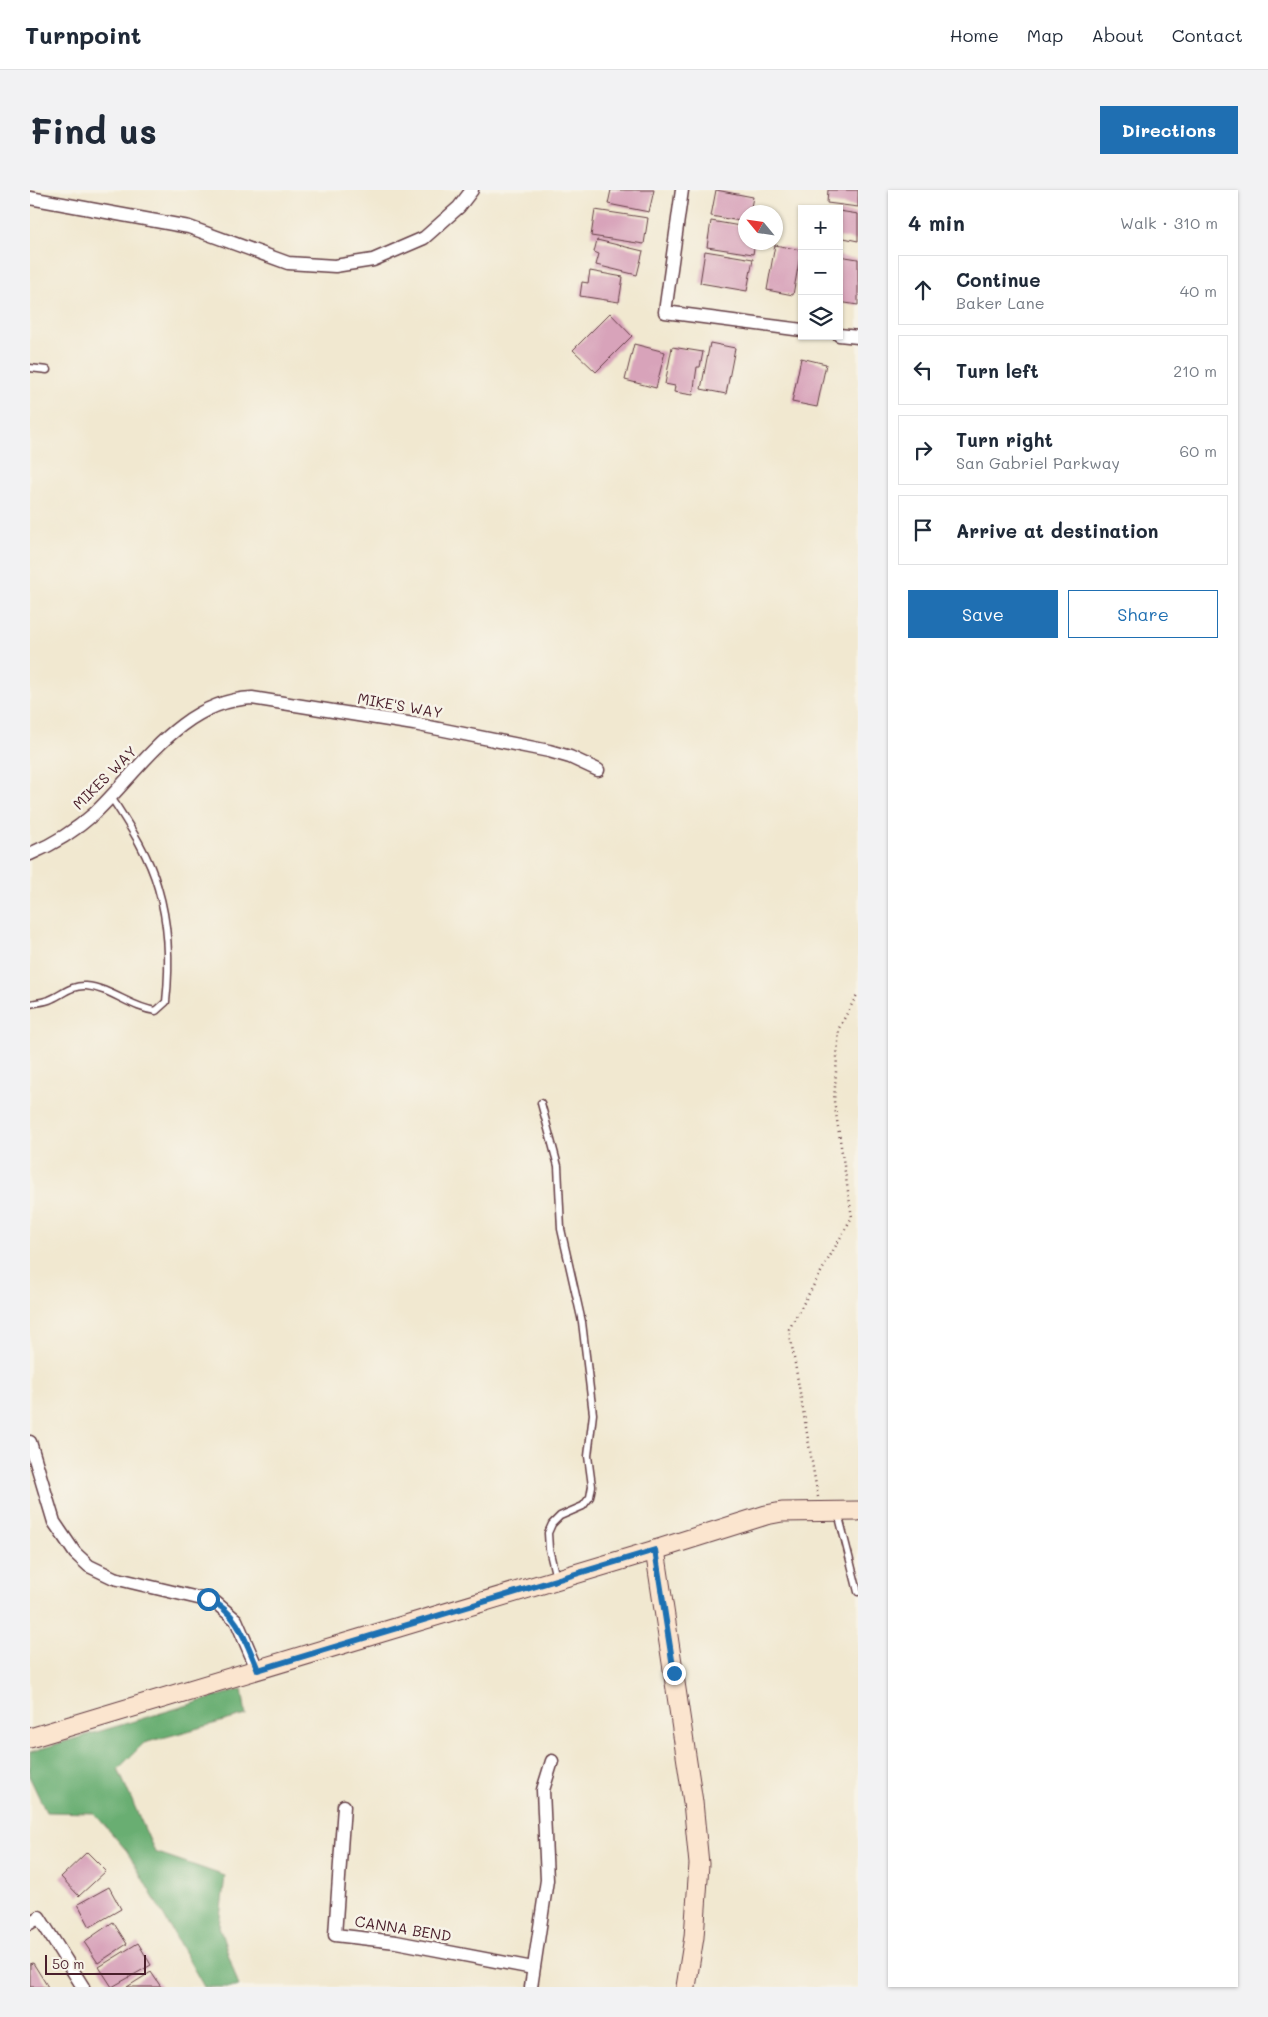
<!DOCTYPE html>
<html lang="en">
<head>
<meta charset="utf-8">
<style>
	:root { --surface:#fff; --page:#f2f2f3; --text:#1f2937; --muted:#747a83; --line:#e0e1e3; --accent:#1f6fb2 }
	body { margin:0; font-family:Mali,sans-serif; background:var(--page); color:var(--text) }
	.controls { position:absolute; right:15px; top:15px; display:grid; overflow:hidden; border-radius:0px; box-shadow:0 1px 4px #0004 }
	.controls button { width:45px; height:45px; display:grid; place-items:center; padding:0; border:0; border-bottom:1px solid var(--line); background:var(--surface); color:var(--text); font:25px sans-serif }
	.compass { position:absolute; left:708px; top:15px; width:45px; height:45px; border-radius:50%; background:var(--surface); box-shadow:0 1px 4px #0004; rotate:299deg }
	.scale { position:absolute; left:15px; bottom:12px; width:101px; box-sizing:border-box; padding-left:5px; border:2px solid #4a1f2b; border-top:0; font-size:14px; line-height:18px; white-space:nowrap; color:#4a1f2b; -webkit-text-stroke:4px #f7f3e8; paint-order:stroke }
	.stop { position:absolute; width:15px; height:15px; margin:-11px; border:4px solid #1f6fb2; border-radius:50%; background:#fff }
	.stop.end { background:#1f6fb2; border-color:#fff; box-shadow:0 1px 5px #0008 }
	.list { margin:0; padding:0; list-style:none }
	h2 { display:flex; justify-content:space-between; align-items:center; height:65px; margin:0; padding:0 20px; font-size:21px }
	h2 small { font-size:16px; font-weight:400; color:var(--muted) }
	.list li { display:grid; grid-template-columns:32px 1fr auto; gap:15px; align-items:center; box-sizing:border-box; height:70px; margin:0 10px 10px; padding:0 10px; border:1px solid var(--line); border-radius:0px }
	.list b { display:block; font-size:19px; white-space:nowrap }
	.list p { margin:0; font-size:16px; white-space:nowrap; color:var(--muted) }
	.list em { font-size:16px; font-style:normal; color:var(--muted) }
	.actions { display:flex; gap:10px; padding:15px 20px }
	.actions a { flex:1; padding:11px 0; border:1px solid var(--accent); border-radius:0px; text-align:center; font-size:18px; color:var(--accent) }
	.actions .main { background:var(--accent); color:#fff }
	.icon { flex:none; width:28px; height:28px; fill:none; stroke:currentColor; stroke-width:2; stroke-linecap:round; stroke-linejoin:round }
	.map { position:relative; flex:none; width:828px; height:1797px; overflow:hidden; border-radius:0px }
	header { display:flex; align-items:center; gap:30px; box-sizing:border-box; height:70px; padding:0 25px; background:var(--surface); border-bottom:1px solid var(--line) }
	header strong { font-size:24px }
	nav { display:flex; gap:28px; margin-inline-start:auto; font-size:18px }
	.intro { display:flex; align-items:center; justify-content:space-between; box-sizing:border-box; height:120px; padding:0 30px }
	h1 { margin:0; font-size:35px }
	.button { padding:12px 22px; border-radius:0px; background:var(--accent); color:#fff; font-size:18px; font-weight:700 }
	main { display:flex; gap:30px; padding:0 30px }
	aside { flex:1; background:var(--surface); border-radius:0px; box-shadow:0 1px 4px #0004 }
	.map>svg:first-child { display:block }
</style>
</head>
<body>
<header>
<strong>Turnpoint</strong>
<nav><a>Home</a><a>Map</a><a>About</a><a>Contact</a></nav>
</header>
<div class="intro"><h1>Find us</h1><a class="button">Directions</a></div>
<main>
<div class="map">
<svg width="828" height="1797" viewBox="0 0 828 1797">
	<rect width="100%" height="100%" fill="#f7f3e8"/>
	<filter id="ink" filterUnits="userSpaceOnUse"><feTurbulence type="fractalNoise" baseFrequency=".02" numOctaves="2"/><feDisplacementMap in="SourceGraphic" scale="10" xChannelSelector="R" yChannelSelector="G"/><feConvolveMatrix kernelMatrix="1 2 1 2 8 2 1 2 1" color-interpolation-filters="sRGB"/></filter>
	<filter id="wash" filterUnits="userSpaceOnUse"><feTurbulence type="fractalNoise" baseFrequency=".0096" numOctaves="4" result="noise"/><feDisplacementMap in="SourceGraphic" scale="20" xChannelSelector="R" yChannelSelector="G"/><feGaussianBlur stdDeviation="1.12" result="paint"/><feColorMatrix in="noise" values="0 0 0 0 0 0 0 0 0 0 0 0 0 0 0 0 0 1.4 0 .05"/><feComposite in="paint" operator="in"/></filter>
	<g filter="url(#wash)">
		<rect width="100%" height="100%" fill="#f1e8d0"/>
		<!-- forest -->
		<path fill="#69ae72" stroke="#5a664e" d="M212,1499L216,1525L114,1553L88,1579L125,1662L195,1686L189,1736L209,1797H174L97,1661L64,1623L16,1622L0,1588V1562Z"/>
		<g id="blocks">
			<!-- building -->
			<g fill="#d8a3ba">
				<path d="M581,0H624L619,22L578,14Z"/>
				<path d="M686,0L723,7L720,22H716V32L681,26Z"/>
				<path d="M798,0H828V17L797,13Z"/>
				<path d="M565,20L618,28L614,54L561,46Z"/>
				<path d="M809,21L828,24V51L809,47Z"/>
				<path d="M681,31L716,37V52H725L723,64L677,57Z"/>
				<path d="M567,50L613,61L607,85L566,75L569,64L564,62Z"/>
				<path d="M745,55L771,60L763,105L737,100Z"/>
				<path d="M675,61L723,69L717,101L670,93Z"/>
				<path d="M809,66L828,69V115L809,112Z"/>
				<path d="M560,81L593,87L589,112L550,106L552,92L558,93Z"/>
				<path d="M580,123L602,146L566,182L543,160Z"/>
				<path d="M680,153L705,158L696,204L671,199Z"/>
				<path d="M604,154L635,162L626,198L595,190Z"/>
				<path d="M642,157L673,162L670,177H667L663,205L644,202L645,196L635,194Z"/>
				<path d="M771,168L796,174L787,217L762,212Z"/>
				<path d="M57,1662L76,1681L49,1706L31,1687Z"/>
				<path d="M79,1697L91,1719L60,1737L48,1714Z"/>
				<path d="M83,1732L97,1754L68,1773L54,1752Z"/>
				<path d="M108,1753L121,1775L82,1797L69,1777Z"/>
				<path d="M3,1773L18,1797H0V1774Z"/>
				<path d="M121,1782L131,1797H97Z"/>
			</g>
		</g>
	</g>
	<g filter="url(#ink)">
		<use href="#blocks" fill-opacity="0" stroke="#633d44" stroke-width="1"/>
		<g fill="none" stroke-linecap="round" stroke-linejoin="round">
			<!-- lane casing -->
			<g stroke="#633d44" stroke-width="9">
				<g id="lane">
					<path d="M0,178L17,180"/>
					<path d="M0,814C6,813 13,812 19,810C32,805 41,795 56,796C81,798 101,818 126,821L136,812C140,775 139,735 128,698C119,665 99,635 81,607"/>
					<path d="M511,913L528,976L531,1039L552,1132L563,1224L558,1266L562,1296L560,1307L553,1316L530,1326L522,1334L518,1343L519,1359L526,1388"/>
					<path d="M808,1323L828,1402"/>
				</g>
			</g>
			<!-- street casing -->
			<g stroke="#633d44" stroke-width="15">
				<g id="street">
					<path d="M652,0L635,122L772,140"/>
					<path d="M0,8L159,37L258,73L305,76L343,70L394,48L429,17L442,0"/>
					<path d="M809,145L828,147"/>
					<path d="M0,664C24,654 46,640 65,623C111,579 151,511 222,508L384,534L519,561L540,567L568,580"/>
					<path d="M0,1252L24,1332L45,1363L59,1376L84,1388L185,1412L206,1430L228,1481"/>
					<path d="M314,1616L305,1745L366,1752L503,1778"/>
					<path d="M0,1733L9,1727L53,1797"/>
					<path d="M501,1797L517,1690L513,1600L522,1571"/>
				</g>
			</g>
			<!-- secondary casing -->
			<g stroke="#633d44" stroke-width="21">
				<g id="secondary">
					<path d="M625,1360L663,1612L669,1674L664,1747L656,1797"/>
					<path d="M0,1548L625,1360L736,1325L752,1322L828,1321"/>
				</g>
			</g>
			<!-- path -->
			<path stroke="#633d44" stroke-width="2.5" stroke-dasharray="1 4" stroke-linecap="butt" d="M788,1307L759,1139L822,1027L804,911L809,838L828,803"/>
			<!-- lane -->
			<use href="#lane" stroke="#fff" stroke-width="6"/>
			<!-- street -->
			<use href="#street" stroke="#fff" stroke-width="12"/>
			<!-- secondary -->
			<use href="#secondary" stroke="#fbe5cf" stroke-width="19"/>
		</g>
	</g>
	<g fill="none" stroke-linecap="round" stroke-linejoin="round" filter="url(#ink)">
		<!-- route -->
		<path stroke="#1f6fb2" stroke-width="6" d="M178,1409C208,1422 216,1452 228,1480L625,1360L644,1483"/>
	</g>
	<g text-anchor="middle" stroke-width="5" stroke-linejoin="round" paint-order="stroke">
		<!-- street labels -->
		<g font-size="15" fill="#4a1f2b" stroke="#f7f3e8">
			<text transform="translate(370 516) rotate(10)" y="5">MIKE'S WAY</text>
			<text transform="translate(75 588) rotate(-45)" y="5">MIKES WAY</text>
			<text transform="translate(373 1739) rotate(9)" y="5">CANNA BEND</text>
		</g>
	</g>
</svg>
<div class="controls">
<button>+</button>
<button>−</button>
<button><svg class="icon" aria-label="layers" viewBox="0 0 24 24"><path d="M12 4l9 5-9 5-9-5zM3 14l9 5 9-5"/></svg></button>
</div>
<svg class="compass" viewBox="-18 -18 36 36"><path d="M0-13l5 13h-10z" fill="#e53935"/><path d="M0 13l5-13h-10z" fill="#747a83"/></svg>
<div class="scale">50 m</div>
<div class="stop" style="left:178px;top:1409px"></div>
<div class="stop end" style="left:644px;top:1483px"></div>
</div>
<aside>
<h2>4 min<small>Walk · 310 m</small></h2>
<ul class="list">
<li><svg class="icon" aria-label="ahead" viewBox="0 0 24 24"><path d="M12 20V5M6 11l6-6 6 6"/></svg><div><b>Continue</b><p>Baker Lane</p></div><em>40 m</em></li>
<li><svg class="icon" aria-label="left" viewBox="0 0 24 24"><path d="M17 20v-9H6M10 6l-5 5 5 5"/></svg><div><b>Turn left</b></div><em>210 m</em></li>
<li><svg class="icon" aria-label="right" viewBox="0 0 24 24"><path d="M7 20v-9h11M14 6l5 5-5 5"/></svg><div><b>Turn right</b><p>San Gabriel Parkway</p></div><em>60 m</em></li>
<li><svg class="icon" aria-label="arrive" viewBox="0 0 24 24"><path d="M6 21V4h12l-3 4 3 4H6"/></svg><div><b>Arrive at destination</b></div></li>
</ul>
<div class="actions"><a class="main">Save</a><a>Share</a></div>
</aside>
</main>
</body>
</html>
